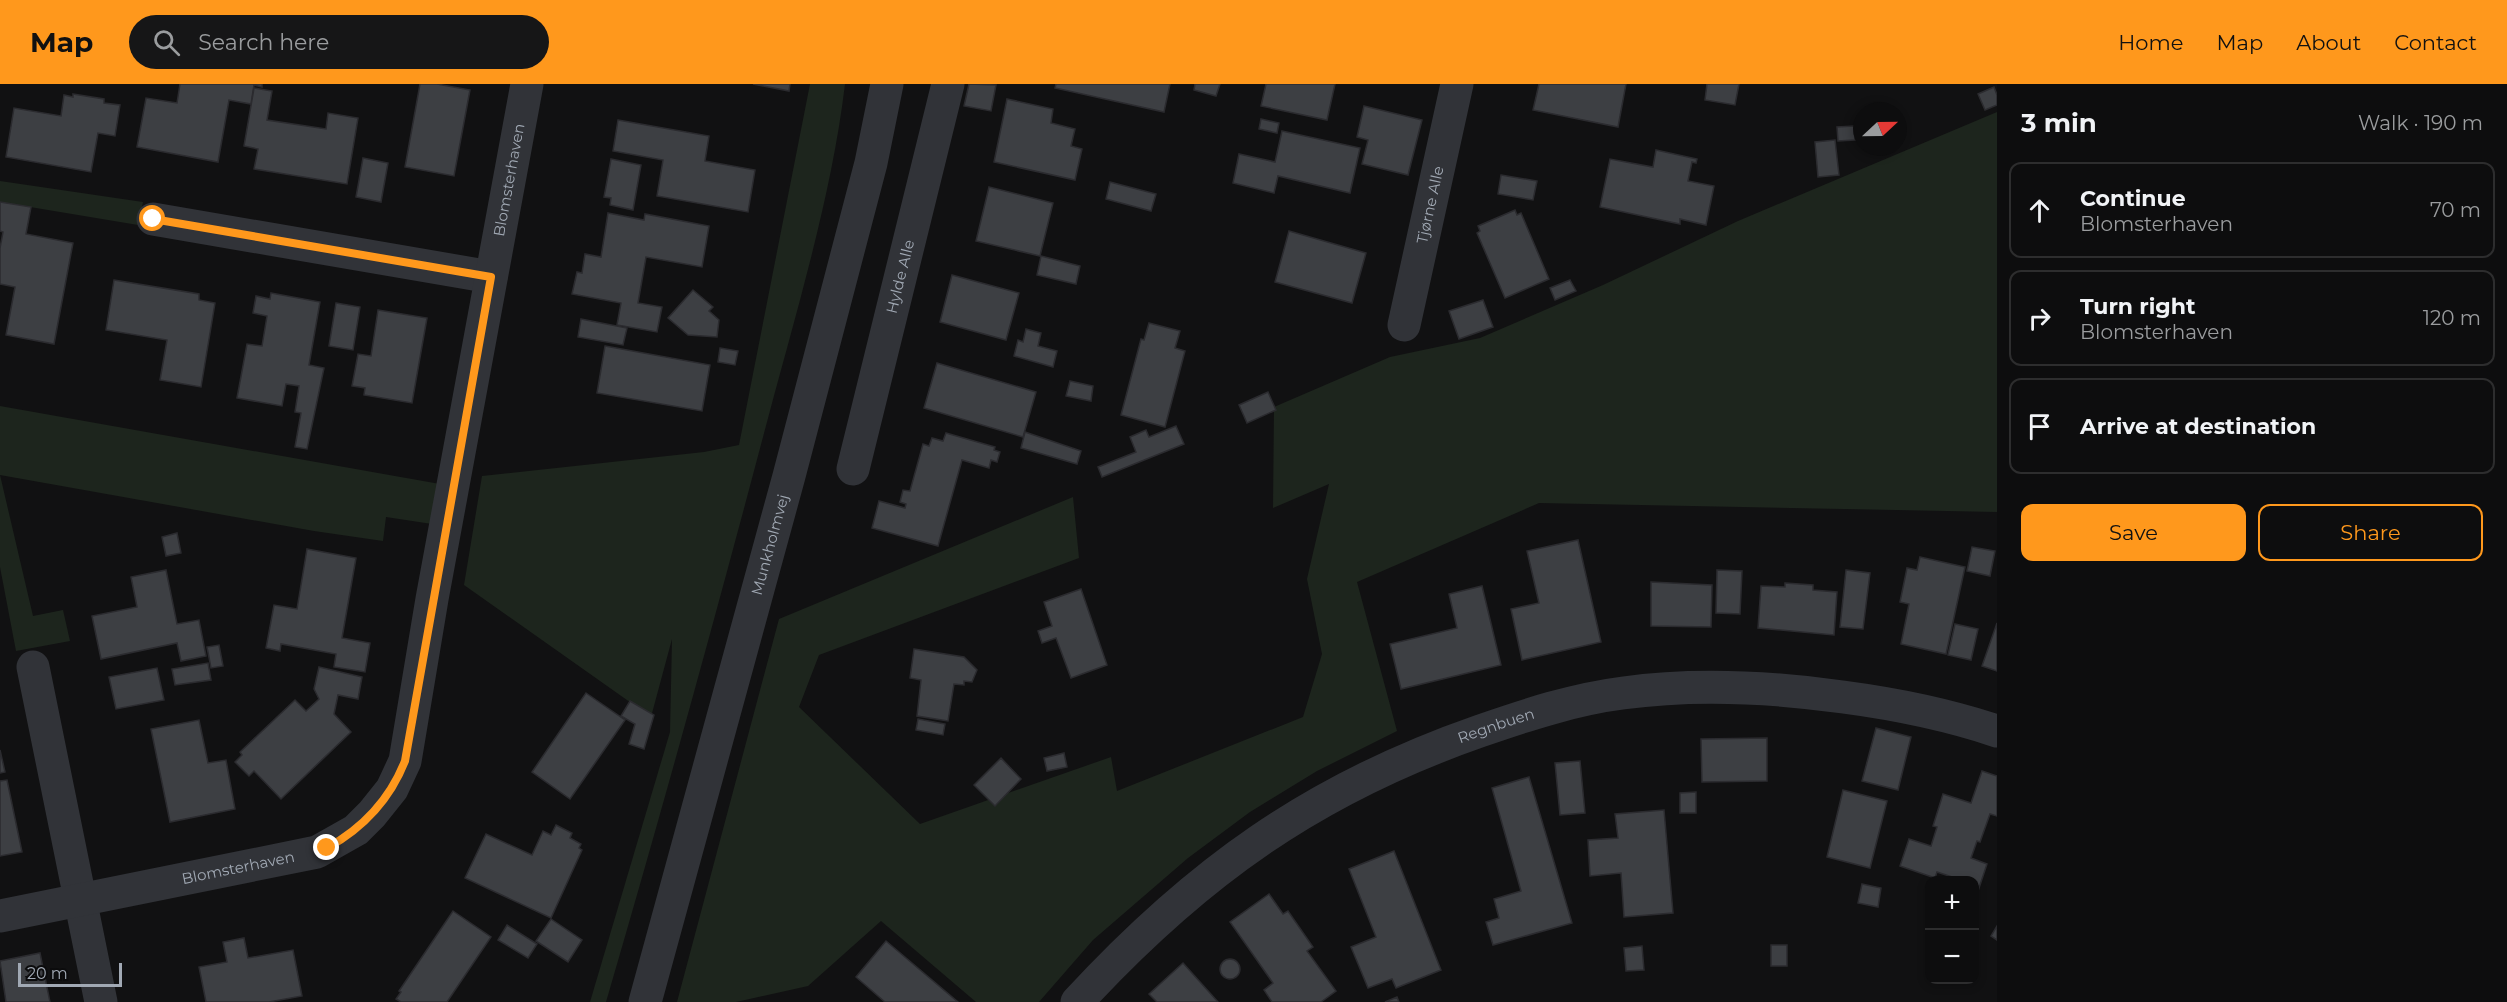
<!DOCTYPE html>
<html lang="en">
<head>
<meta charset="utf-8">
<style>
	:root { --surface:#0d0d0e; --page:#161617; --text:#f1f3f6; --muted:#9a9c9e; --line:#2d2d2e; --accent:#ff981c }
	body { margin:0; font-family:Montserrat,sans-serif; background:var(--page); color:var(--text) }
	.controls { position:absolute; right:18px; bottom:18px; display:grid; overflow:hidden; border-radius:12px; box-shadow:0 3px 9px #0003 }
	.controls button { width:54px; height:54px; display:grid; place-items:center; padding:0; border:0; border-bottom:2px solid var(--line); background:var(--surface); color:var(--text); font:30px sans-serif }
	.compass { position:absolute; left:1853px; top:18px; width:54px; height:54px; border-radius:50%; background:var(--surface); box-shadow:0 3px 9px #0003; rotate:68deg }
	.scale { position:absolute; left:18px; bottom:15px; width:104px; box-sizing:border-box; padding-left:6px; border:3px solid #a1a9b4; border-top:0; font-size:16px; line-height:21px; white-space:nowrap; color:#a1a9b4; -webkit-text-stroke:4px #0c0c0d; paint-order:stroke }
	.stop { position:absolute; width:18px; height:18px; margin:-14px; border:4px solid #ff981c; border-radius:50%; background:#fff }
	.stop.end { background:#ff981c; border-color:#fff; box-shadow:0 2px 6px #0008 }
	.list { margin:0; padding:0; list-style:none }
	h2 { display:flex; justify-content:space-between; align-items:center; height:78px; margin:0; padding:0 24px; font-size:26px }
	h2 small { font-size:20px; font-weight:400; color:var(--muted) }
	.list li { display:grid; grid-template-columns:39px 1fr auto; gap:18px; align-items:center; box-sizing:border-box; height:96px; margin:0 12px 12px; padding:0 12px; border:2px solid var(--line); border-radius:12px }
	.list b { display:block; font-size:22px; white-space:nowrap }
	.list p { margin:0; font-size:20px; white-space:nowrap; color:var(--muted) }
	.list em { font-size:20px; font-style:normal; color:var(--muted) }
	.actions { display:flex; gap:12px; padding:18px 24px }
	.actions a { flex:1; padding:14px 0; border:2px solid var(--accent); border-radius:12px; text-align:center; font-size:21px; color:var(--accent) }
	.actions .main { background:var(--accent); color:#111 }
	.icon { flex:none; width:33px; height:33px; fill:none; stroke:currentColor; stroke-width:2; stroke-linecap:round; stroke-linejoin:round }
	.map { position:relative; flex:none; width:1997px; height:918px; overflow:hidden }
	header { display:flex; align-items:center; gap:36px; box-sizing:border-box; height:84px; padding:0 30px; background:var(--accent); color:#111 }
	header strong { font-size:28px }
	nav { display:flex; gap:33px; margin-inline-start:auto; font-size:21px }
	.search { width:420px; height:54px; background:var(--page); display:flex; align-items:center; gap:15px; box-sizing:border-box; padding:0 21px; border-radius:33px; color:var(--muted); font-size:22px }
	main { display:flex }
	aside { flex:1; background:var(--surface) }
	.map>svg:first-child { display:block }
</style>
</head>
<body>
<header>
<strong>Map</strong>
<div class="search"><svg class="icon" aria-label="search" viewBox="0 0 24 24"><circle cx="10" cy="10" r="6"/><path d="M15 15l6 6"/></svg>Search here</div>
<nav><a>Home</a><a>Map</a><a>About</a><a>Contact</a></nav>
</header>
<main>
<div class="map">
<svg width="1997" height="918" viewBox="0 0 1997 918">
	<rect width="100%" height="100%" fill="#111112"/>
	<!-- green -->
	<g fill="#1d251d">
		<path d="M810,0H845C831,118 793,238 763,353C713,542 661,730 606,918H590L670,648L672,555L651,633L464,501L482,392L704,368L739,361Z"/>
		<path d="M1997,28V428L1539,419L1357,498L1397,647L1317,687L1250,728L1188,774L1093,856L1039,918H976L881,837L808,902L736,918H677L779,535L1073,413L1079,474L819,571L799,623L920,740L1111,673L1117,707L1303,633L1322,570L1307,495L1329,400L1273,424L1274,323L1390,273L1480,254L1603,201L1738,137Z"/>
		<path d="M0,97L143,118L138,141L0,118Z"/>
		<path d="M0,322L440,400L432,440L386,433L383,457L314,447L0,391L33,532L63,526L70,557L16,567L0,483Z"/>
	</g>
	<!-- building -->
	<g fill="#3d3f43" stroke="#2b2b2f" stroke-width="1.5">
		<path d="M180,0H262V3L254,1L251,20L229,16L218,78L137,63L146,14L177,19Z"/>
		<path d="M420,0H437L470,6L454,92L405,83Z"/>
		<path d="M753,0H790L789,7Z"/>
		<path d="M969,0L996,1L991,27L964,22Z"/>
		<path d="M1056,0H1170L1164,28L1055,4Z"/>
		<path d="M1195,0H1220L1216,12L1194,6Z"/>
		<path d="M1266,0H1335L1327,36L1261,22Z"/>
		<path d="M1539,0H1626L1618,43L1533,26Z"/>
		<path d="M1707,0H1739L1735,21L1705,16Z"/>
		<path d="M1994,3L1997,11V21L1985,26L1978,10Z"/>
		<path d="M254,4L272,7L267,36L326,45L328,29L358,34L347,100L254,85L258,65L244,62Z"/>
		<path d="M73,10L104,15V19L120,21L115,52L98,49L91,88L6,73L14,24L61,32L64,11L73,13Z"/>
		<path d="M1007,15L1053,25L1051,39L1075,45L1071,62L1082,65L1075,96L994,78Z"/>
		<path d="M1364,22L1422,36L1408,91L1362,80L1368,56L1357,53Z"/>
		<path d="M1261,35L1279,39L1277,49L1259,45Z"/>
		<path d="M618,36L709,52L705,77L755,86L748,128L657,112L663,76L613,67Z"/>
		<path d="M1854,42L1855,56L1838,57L1837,43Z"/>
		<path d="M1282,47L1360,64L1350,109L1278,92L1274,109L1233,99L1239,70L1275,78Z"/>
		<path d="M1835,56L1839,91L1818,93L1815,58Z"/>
		<path d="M1656,66L1697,75L1696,79L1692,78L1688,97L1714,102L1706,141L1680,135V140L1600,123L1610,75L1653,83Z"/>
		<path d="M363,74L388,79L381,118L356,113Z"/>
		<path d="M611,75L641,81L633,126L610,121L611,114L604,113Z"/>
		<path d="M1501,91L1537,97L1533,116L1498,110Z"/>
		<path d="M1110,98L1156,110L1151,127L1106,115Z"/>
		<path d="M989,103L1053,119L1040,172L976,157Z"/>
		<path d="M0,118L31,123L26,150L73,159L54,260L6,251L15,203L0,200V164L3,148L0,147Z"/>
		<path d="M1515,126L1517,131L1521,129L1549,195L1505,214L1477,149L1480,147L1478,142Z"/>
		<path d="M608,129L644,136L645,130L709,142L702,183L646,173L638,219L662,223L657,248L617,241L621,219L572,210L577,188L582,189L585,170L601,173Z"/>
		<path d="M1289,147L1366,169L1352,219L1275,198Z"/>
		<path d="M1041,172L1080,182L1076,200L1037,191Z"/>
		<path d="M952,191L1019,209L1006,256L940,238Z"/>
		<path d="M114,196L199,210V216L215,219L201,303L160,296L167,256L106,246Z"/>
		<path d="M1570,196L1576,207L1555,216L1550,204Z"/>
		<path d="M693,206L713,223L709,227L719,236L717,253L688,251L668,234Z"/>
		<path d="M271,209L320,218L309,281L324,284L307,365L295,363L301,329L295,328L299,302L286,300L282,322L237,314L247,260L262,262L267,232L253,229L256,212L270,215Z"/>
		<path d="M1483,216L1493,243L1459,255L1449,227Z"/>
		<path d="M336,219L360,223L353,266L329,262Z"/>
		<path d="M378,226L427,234L412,319L364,311L365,304L352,302L358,270L371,272Z"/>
		<path d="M581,235L627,244L623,261L578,253Z"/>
		<path d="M1149,239L1180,247L1175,264L1185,267L1165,343L1121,331L1141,255L1144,256Z"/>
		<path d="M1026,245L1041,249L1038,262L1057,267L1053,283L1014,272L1018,256L1023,258Z"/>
		<path d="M605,262L710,281L702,327L597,309Z"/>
		<path d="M720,264L738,267L735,281L718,278Z"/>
		<path d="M937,279L1036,308L1023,353L924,324Z"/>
		<path d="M1070,297L1093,302L1091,317L1066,312Z"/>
		<path d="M1268,308L1276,326L1247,339L1239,321Z"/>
		<path d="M1176,342L1184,360L1102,393L1098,383L1136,368L1130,353L1146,346L1149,353Z"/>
		<path d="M1025,348L1081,367L1077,380L1021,364Z"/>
		<path d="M946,349L995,363L994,366L1000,368L997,378L991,376L989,384L962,376L938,462L872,444L879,417L905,424L906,420L900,418L903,406L910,407L923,360L929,362L932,354L943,357Z"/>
		<path d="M177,449L181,469L166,472L162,453Z"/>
		<path d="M1578,456L1601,558L1522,576L1511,525L1539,519L1527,467Z"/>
		<path d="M1972,463L1995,467L1990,492L1967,487Z"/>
		<path d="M307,465L356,474L342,554L370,559L365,588L334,583L336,570L281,560L280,567L266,564L274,521L297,525Z"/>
		<path d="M1920,473L1965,483L1946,570L1901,560L1909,520L1900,518L1907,484L1917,486Z"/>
		<path d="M166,486L177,540L199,536L206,572L181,577L177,559L101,575L92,532L137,523L131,493Z"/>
		<path d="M1717,486L1742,487L1740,530L1716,529Z"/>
		<path d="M1846,486L1870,489L1863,545L1840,543Z"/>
		<path d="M1651,498L1712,501L1711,543L1651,542Z"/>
		<path d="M1785,499L1813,501V506L1837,508L1834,551L1758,544L1761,502L1785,503Z"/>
		<path d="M1482,502L1501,581L1401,605L1390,560L1457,544L1449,510Z"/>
		<path d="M1081,505L1107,581L1071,594L1056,554L1042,559L1038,547L1052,542L1044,518Z"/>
		<path d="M1997,539V587L1982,582Z"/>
		<path d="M1955,540L1978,545L1971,576L1948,571Z"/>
		<path d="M219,561L223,582L211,584L207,563Z"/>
		<path d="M914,565L964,573L977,586L972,598L964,597V601L954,600L948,637L917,632L921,596L910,594Z"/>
		<path d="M208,579L211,596L175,601L172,585Z"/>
		<path d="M319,583L362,593L358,615L338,611L334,630L351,648L281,715L254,687L249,692L235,678L242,671L240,668L295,616L306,627L319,615L314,605Z"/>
		<path d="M157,584L164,616L116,625L109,593Z"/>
		<path d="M586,609L625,636L570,715L532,688Z"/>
		<path d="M630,617L654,631L644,665L629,660L635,640L621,632Z"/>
		<path d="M918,635L945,640L943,651L916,646Z"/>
		<path d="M199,636L208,679L226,676L235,725L170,738L151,645Z"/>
		<path d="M1876,644L1911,653L1898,706L1862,697Z"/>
		<path d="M1767,654V697L1702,698L1701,655Z"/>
		<path d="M0,666L5,688L0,689Z"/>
		<path d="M1064,669L1067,683L1047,687L1044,674Z"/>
		<path d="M1001,674L1021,695L995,722L974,701Z"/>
		<path d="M1580,677L1585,729L1560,731L1555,679Z"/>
		<path d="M1982,687L1997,692V732L1990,730L1980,758L1977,757L1971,774L1987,780L1978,807L1974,806V796H1961L1937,788L1935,794L1900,782L1909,755L1931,762L1937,743L1933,742L1943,710L1971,719Z"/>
		<path d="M1529,693L1572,839L1493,861L1486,838L1499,834L1494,815L1521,807L1492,704Z"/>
		<path d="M7,696L22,768L0,772V697Z"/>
		<path d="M1843,706L1887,717L1870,784L1827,773Z"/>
		<path d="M1696,708V729H1680V709Z"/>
		<path d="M1664,726L1673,829L1624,833L1621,789L1590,792L1588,756L1618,754L1615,730Z"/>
		<path d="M556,741L572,749L570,754L581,760L579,764L582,766L551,834L465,794L486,750L532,771L543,747L551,751Z"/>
		<path d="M1394,767L1441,886L1396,904L1392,895L1368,904L1351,863L1376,853L1349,785Z"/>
		<path d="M1862,800L1881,804L1878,823L1858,819Z"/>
		<path d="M1269,810L1283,830L1288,827L1313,863L1307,867L1336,907L1321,918H1272L1264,906L1273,899L1230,838Z"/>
		<path d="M453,827L491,853L447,918H401L396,915L401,908L399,907Z"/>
		<path d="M551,835L582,856L568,878L536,857Z"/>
		<path d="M507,841L537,860L528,874L498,856Z"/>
		<path d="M1997,842V856L1991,852Z"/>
		<path d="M244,854L248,874L293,866L302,912L269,918H206L199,883L227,878L223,858Z"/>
		<path d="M886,857L958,918H885L856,893Z"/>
		<rect x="1771" y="861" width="16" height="21"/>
		<path d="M1642,862L1644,886L1626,887L1624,864Z"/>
		<path d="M40,869L50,918H6L0,877Z"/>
		<circle cx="1230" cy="885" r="10"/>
		<path d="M1183,879L1218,918H1157L1149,910Z"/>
		<path d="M1397,913L1399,918H1385Z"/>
	</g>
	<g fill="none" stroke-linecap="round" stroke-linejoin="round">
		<!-- minor -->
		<g stroke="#313338" stroke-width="33">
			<path d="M153,135L491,193"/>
			<path id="s1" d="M1404,241L1457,0"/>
			<path id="s2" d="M853,385L948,0"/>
			<path d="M33,583L101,918"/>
			<path id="s3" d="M0,832L317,768L356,746L372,730L392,705L405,677L432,515L527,0"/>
			<path id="s4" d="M1077,918C1196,789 1313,705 1480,647C1526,631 1575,615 1623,609C1695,599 1771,603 1843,613C1896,620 1946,630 1997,647"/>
		</g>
		<!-- tertiary -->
		<path stroke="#313338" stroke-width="33" id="s5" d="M645,918L789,392L871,79L887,0"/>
	</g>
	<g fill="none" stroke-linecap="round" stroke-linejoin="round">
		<!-- route -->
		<path stroke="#ff981c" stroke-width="8" d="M153,135L491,193L405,677C390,715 363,744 327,764"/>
	</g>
	<g text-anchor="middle" stroke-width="6" stroke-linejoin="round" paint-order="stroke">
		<!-- street labels -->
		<g font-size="15" fill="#a1a9b4" stroke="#0c0c0d">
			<text dy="5" stroke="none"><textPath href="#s3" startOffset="1044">Blomsterhaven</textPath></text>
			<text dy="5" stroke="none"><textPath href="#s1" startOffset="123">Tjørne Alle</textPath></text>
			<text dy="5" stroke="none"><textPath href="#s2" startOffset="198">Hylde Alle</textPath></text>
			<text dy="5" stroke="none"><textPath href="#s5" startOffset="474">Munkholmvej</textPath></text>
			<text dy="5" stroke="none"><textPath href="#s4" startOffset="508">Regnbuen</textPath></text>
			<text dy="5" stroke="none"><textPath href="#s3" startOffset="243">Blomsterhaven</textPath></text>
		</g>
	</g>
</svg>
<div class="controls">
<button>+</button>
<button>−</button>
</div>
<svg class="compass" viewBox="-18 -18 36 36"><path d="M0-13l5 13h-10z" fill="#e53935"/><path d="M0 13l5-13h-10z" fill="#9a9c9e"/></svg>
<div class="scale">20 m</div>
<div class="stop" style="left:153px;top:135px"></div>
<div class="stop end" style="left:327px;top:764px"></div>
</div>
<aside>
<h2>3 min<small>Walk · 190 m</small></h2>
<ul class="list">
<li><svg class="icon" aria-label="ahead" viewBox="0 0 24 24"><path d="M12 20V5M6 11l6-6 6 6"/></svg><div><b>Continue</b><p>Blomsterhaven</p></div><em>70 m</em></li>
<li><svg class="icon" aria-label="right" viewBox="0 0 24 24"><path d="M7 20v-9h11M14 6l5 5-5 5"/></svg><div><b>Turn right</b><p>Blomsterhaven</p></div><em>120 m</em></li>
<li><svg class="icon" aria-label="arrive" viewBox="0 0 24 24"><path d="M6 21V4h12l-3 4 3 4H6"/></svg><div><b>Arrive at destination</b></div></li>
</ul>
<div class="actions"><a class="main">Save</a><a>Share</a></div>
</aside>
</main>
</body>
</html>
